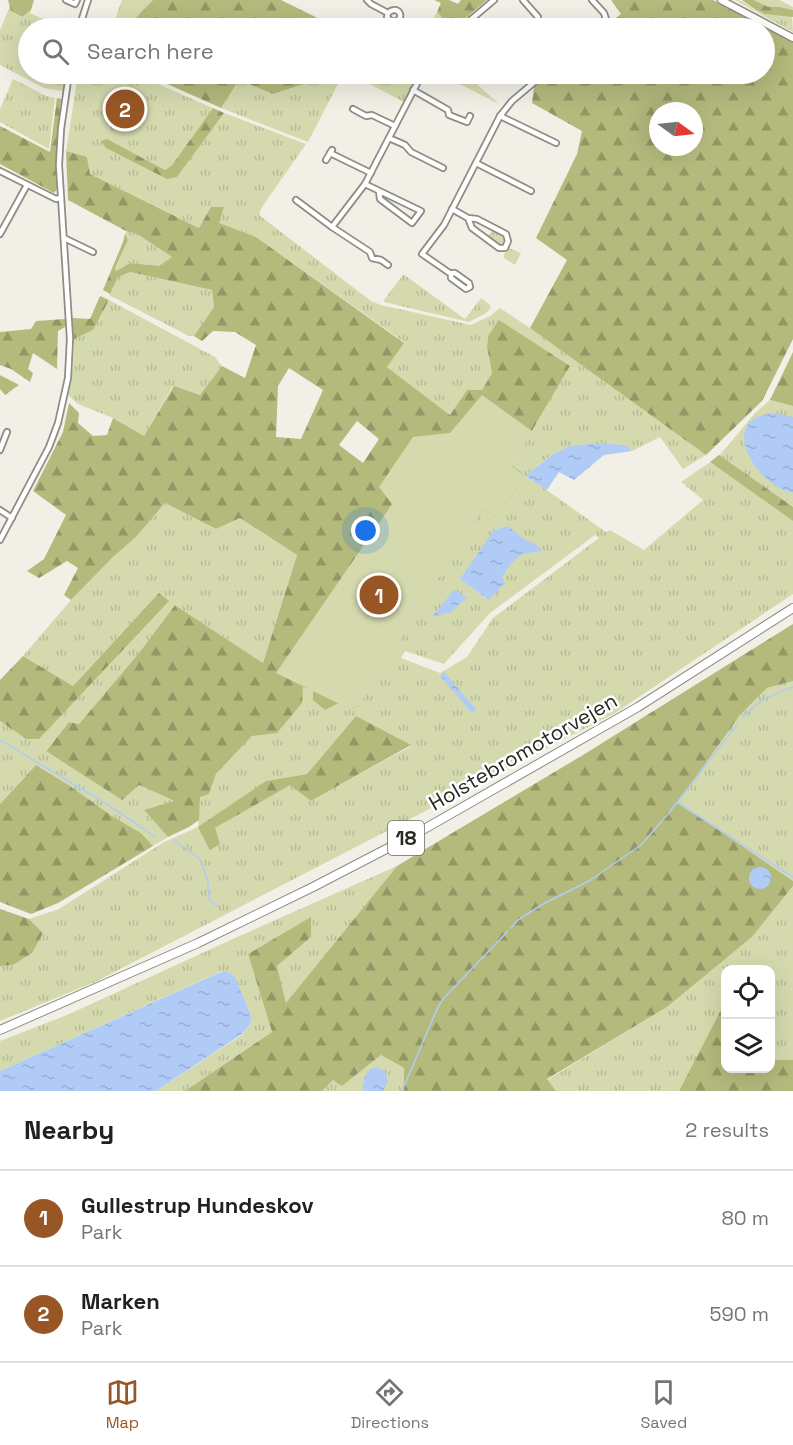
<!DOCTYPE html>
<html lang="en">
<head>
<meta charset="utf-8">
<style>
	:root { --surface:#fff; --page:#f2f2f2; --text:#202124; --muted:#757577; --line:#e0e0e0; --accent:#985625 }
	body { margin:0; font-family:"Space Grotesk",sans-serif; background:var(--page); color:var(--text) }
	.controls { position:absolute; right:18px; bottom:18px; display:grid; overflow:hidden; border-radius:12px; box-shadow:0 6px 24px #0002 }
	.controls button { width:54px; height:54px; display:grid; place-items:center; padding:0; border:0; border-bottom:2px solid var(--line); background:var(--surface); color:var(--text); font:30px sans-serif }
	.compass { position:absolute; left:649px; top:102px; width:54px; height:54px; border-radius:50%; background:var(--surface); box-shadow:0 6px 24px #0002; rotate:105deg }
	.you { position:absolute; left:366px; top:531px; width:21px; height:21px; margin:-15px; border:4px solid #fff; border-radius:50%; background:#1a73e8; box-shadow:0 0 0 9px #1a73e833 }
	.badge { display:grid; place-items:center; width:39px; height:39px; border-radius:50%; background:var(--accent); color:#fff; font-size:20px; font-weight:700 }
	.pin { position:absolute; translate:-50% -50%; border:3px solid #fff; box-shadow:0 2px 6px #0006 }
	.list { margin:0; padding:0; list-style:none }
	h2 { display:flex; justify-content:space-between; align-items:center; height:78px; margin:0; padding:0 24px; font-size:26px }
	h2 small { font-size:20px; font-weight:400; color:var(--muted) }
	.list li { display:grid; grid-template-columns:39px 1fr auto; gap:18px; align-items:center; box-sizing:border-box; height:96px; padding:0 24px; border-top:2px solid var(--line) }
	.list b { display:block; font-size:22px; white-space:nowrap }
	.list p { margin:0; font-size:20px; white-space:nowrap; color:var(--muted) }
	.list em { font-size:20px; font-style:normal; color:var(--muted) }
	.icon { flex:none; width:33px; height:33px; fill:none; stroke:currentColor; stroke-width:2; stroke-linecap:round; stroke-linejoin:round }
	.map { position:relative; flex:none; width:793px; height:1091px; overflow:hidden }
	.search { position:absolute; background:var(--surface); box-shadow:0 6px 24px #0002; left:18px; right:18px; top:18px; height:66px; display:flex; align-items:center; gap:15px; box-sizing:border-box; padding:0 21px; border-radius:33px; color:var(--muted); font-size:22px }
	.sheet { height:270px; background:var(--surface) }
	nav { display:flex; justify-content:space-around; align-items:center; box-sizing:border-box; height:84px; border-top:2px solid var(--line); background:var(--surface); font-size:16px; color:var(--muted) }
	nav a { display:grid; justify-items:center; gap:3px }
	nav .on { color:var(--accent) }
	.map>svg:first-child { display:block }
</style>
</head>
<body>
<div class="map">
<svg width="793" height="1091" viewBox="0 0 793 1091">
	<defs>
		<pattern id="grass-tufts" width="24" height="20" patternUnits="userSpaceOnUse" patternTransform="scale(1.5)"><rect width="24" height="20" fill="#d5daae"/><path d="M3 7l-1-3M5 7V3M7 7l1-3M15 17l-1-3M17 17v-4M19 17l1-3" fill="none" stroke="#b7bb96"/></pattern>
		<pattern id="forest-firs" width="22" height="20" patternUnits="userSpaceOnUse" patternTransform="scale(1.5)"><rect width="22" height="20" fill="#b4ba7c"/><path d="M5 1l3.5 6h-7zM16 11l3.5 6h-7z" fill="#929765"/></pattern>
		<pattern id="water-ripples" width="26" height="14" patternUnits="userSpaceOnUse" patternTransform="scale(1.5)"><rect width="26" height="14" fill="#b0ccf6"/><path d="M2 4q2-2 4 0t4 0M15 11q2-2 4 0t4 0" fill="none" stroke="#97afd3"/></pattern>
	</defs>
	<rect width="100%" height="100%" fill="#f2f0e6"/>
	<!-- grass -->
	<g fill="url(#grass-tufts)" fill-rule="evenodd">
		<path d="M122,0H153L126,28H112Z"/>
		<path d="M735,0C745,0 748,7 757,11C769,16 780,14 792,16L793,32Z"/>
		<path d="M754,0H780L793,7V10L780,7H768Z"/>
		<path d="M10,6L11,11L21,17L31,10L30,13L63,28H28V74H66L63,91L44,88L0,65V30Z"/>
		<path d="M437,12L451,28H427Z"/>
		<path d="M78,74H135L213,108L172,165L165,170L107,139L177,177L224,113L306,144L262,207L259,215L371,301L381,305L471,325L490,316L500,308L530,328L706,455L683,469L660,437L632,451C622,443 617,445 605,444C571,442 549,453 526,477L541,486L606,532L610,530L644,550L703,500L681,482L710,462L793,521V594L615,713L95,982L0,1021V966L13,965L43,933L29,919L59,909L164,842L198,827L200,796L209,794L216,774L252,736L303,687L339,703L360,705L482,509L525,477L512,466L570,366L499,321L488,336L487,347L492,373L482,390H467L450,415L386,366L404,342L256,237L218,223L224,207L199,228L90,174L87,157L66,151ZM595,535L599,538L493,618L467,657L440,673L401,658L405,651L444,664L490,613ZM356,716L411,746L311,801L290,784L215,828L266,781L307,774Z"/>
		<path d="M340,74H346L340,80L308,142L221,108L239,80L273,94Z"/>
		<path d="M350,74H418L404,102Z"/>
		<path d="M434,74H466L499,104L448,78L446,80Z"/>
		<path d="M13,79L46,96L55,98L49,149L0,122V109Z"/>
		<path d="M126,231L137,234L172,257L159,266L131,263L116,271L115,268L128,240L125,234Z"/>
		<path d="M492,231L504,236L505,240L502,245L499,246L488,237Z"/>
		<path d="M507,247L521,253L515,265L504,258V255Z"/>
		<path d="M130,272L212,290L214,307L194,336H189L109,295L118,276Z"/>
		<path d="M403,275L406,276L465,319L481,298L490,305L491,308L486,313L469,322L384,302V300Z"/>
		<path d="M109,300L215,357L222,366L200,395L173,386L144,436L113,418L78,404L68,395L73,367L74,339L93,330Z"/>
		<path d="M770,400L793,406V507L719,456L755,413Z"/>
		<path d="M165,503L216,529L240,518L297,555L263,663L175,605L139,653L79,724L69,722L46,750L121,799L139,785L175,802L144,810L168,837L153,846L141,833L112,816L70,786L36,765L0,804V721L26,739L158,594L73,686L23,656L71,600L113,557L136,537Z"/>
		<path d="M793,681V881L677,802L740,715L767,688Z"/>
		<path d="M397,866L286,1004L277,966L311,937V918L248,954L272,1032L185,1091H156L242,1035L249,1026L252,1018L235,978L228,972L222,971L0,1071V1041L67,1015L235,938Z"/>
		<path d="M793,886V1060H771L770,970H726L725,1002L679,1091H556L547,1080L667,1007L752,937Z"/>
		<path d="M381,1055L404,1068V1091H322L333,1080L342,1086Z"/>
	</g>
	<!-- forest -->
	<g fill="url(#forest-firs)" fill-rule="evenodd">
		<path d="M8,0H34L31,10L22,17L11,11Z"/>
		<path d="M153,0H281L338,28H126Z"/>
		<path d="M434,0H449L458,4L461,0H487L454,28H451L437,12L441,3Z"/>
		<path d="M611,0H713L793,42V339L762,401L706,455L530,328L567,260L536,238L577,154L582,131L532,103L534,87L551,74H764V28H604L621,14ZM658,111H694V147H658Z"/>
		<path d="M742,0H754L768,7H780L793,10V17L765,14L756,10Z"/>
		<path d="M145,74H337L273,94L239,80L221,108Z"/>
		<path d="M57,98L61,99L56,153L57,189L54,193L0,164V126L50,152Z"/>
		<path d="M213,108L224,113L177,177L167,179L106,148L101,141L107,139L165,170L172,165Z"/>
		<path d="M66,151L87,157L90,174L199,228L211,207H224L219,223L256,237L404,343L387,367L450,415L467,390H482L492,373L487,347L488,336L499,320L570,366L512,465L525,476L496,517L482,509L360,705L350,709L339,703L325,710L313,700V691L303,687L302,703L277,733L252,736L216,774L209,794L200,797L199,820L189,827L168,837L144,810L174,801L139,785L122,800L46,751L69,722L79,724L139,653L175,605L263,663L297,555L240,518L216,529L165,503L136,537L113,557L71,600L64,595L78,568L67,561L39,578L27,571L44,559L66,515L33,491L63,432L69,403L79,413L78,423L93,436L107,435L113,418L144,436L174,386L200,395L222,366L245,378L256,345L235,332L213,331L202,341L194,336L214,307L212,290L130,272L118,277L110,294L103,290L123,242L125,234L128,240L115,268L116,271L131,263L159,266L172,257L137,234L126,231L68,200ZM289,368L323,390L301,439L276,437L278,386ZM357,421L379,439L363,463L339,445Z"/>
		<path d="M100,296L109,300L93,330L74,339L72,318L90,319Z"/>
		<path d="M65,319V327L58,331L57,369L33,353L28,369L33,373L30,382L11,369L0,365V332L31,329L36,321Z"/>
		<path d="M793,352V406L770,400Z"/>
		<path d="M0,375L19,385L5,395L0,389Z"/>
		<path d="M719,455L793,507V521L710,462Z"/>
		<path d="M159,593L169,601L39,739H26L0,721V680L23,656L73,686Z"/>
		<path d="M793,624V681L767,688L740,715L678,802L793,881V886L752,937L667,1007L547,1079L556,1091H404V1068L381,1055L342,1086L333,1080L322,1091H185L272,1032L248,954L311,917V937L277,966L286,1003L397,866L583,755Z"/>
		<path d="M356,716L411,745L311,801L290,785L215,828L220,844L210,850L198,827L266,781L307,774Z"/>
		<path d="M36,765L70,786L112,816L141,833L153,846L58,903L31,914L0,902V804Z"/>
		<path d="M0,909L29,919L43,933L32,953L13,965L0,966Z"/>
		<path d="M725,1002L726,1068H770L771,1060H793V1091H679Z"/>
	</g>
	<!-- park -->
	<path fill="#d5daae" d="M482,395L532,431L512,466L525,476L496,517L482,509L360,705L350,709L276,673L392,504L379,487L413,437L450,433Z"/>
	<!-- water -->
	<g fill="url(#water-ripples)">
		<path d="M777,413L793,417V493C787,491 781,490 776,486C746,467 722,415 777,413Z"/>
		<path d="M598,443L625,445L632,451L604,455L574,480L559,472L547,490L525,476L552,455L570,446Z"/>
		<path d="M508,526L524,539L537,545L543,551L522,554L509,566L502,577L505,583L489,600L460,579L494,530Z"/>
		<path d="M454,590L467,597L451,612L432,617Z"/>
		<path d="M444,672L475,708L476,710L474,712L470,711L440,676Z"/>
		<circle cx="760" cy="878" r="11"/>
		<path d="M223,971L228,972L235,977L252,1018L249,1026L242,1034L156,1091H0V1071Z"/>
		<path d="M373,1067L384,1070L388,1081L383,1091H363C363,1080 364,1074 373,1067Z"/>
	</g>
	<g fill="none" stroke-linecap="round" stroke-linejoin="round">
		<!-- stream -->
		<g stroke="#b0ccf6" stroke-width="1.5">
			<path d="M742,719C756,701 773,694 793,687"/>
			<path d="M0,740L105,803L140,826L155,837"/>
			<path d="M678,803L793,877"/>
			<path d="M174,840L200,859L208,882L209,899L217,906"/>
			<path d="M511,928L518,920L543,904L589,881L641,845L668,814L737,725"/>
			<path d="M402,1091L437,1009L443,999L508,931"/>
		</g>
		<!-- minor casing -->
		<g stroke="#8e8c83" stroke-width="8">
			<g id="minor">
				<path d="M66,0L75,4L77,0"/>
				<path d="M367,0L371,4L388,13C399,3 407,21 392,22L387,17L388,13"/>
				<path d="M523,0L538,17V22L543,28"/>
				<path d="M592,0L604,13L606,19L598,28"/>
				<path d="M472,19L480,28"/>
				<path d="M79,28L88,0"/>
				<path d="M461,28L494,0"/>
				<path d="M413,90L448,110L449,115L467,122L470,116"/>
				<path d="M353,109L366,116L372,115L395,126"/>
				<path d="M500,116L556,143"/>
				<path d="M389,138L405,145L411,152L443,168"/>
				<path d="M330,153L371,173"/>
				<path d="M326,160L332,150"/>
				<path d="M476,163L531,191"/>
				<path d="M0,171L56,199L61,198"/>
				<path d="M365,184L421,211L412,223L380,199L379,191"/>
				<path d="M296,200L332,227"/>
				<path d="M452,209L468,218L477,219L506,234L508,241L505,248H499L472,228L468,218"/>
				<path d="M0,234L27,185"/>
				<path d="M64,238L93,252"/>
				<path d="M388,265L381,260L372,258L370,252L332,227L365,184L422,74"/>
				<path d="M451,274L452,273H455L469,283L470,287L466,289L451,278V274L422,254L444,225L500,116L512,101L544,74"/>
				<path d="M0,450L7,432"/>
				<path d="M0,510L12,518"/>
				<path d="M0,540L49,447L58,423L68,378L70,339L59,165L61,129L69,74"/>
			</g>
		</g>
		<!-- tertiary casing -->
		<g stroke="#8e8c83" stroke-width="9">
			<path id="tertiary" d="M721,0L793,38"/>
		</g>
		<!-- trunk casing -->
		<g stroke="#8e8c83" stroke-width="10">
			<path id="trunk" d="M0,1030L198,943L313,887L419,832L638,707L793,608"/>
		</g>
		<!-- minor -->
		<use href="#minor" stroke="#fff" stroke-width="4.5"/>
		<!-- tertiary -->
		<use href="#tertiary" stroke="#fff" stroke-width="6"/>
		<!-- trunk -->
		<use href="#trunk" stroke="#fff" stroke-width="8"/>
	</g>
	<g text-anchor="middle" stroke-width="5" stroke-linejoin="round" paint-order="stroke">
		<!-- shield labels -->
		<rect fill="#fff" stroke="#696866" stroke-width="1.5" x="388" y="821" width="36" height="34" rx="4.5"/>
		<g font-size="20" font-weight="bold" fill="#292824">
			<text x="406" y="845">18</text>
		</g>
		<!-- street labels -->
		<g font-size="21" fill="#292824" stroke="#fff">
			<text transform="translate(523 752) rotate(-30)" y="7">Holstebromotorvejen</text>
		</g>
	</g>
</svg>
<div class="controls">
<button><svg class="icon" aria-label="locate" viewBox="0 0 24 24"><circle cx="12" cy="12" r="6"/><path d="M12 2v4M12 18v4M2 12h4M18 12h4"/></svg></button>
<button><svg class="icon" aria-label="layers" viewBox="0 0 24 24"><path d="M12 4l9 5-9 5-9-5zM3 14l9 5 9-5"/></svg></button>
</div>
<svg class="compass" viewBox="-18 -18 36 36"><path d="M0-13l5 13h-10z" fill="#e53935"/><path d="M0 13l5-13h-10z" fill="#757577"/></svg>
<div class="you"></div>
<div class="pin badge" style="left:379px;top:595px">1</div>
<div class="pin badge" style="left:125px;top:109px">2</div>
<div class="search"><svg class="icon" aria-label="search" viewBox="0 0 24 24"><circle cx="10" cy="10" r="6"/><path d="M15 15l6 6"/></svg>Search here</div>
</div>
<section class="sheet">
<h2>Nearby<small>2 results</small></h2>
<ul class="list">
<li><span class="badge">1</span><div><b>Gullestrup Hundeskov</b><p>Park</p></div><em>80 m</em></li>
<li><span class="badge">2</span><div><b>Marken</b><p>Park</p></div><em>590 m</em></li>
</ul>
</section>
<nav>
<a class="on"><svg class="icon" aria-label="map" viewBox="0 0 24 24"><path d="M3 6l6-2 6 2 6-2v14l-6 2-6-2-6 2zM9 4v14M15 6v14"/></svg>Map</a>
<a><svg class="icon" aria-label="directions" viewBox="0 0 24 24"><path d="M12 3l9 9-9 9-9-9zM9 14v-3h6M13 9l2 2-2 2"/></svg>Directions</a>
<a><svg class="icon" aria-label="saved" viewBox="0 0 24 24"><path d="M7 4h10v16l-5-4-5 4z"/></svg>Saved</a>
</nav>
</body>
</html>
